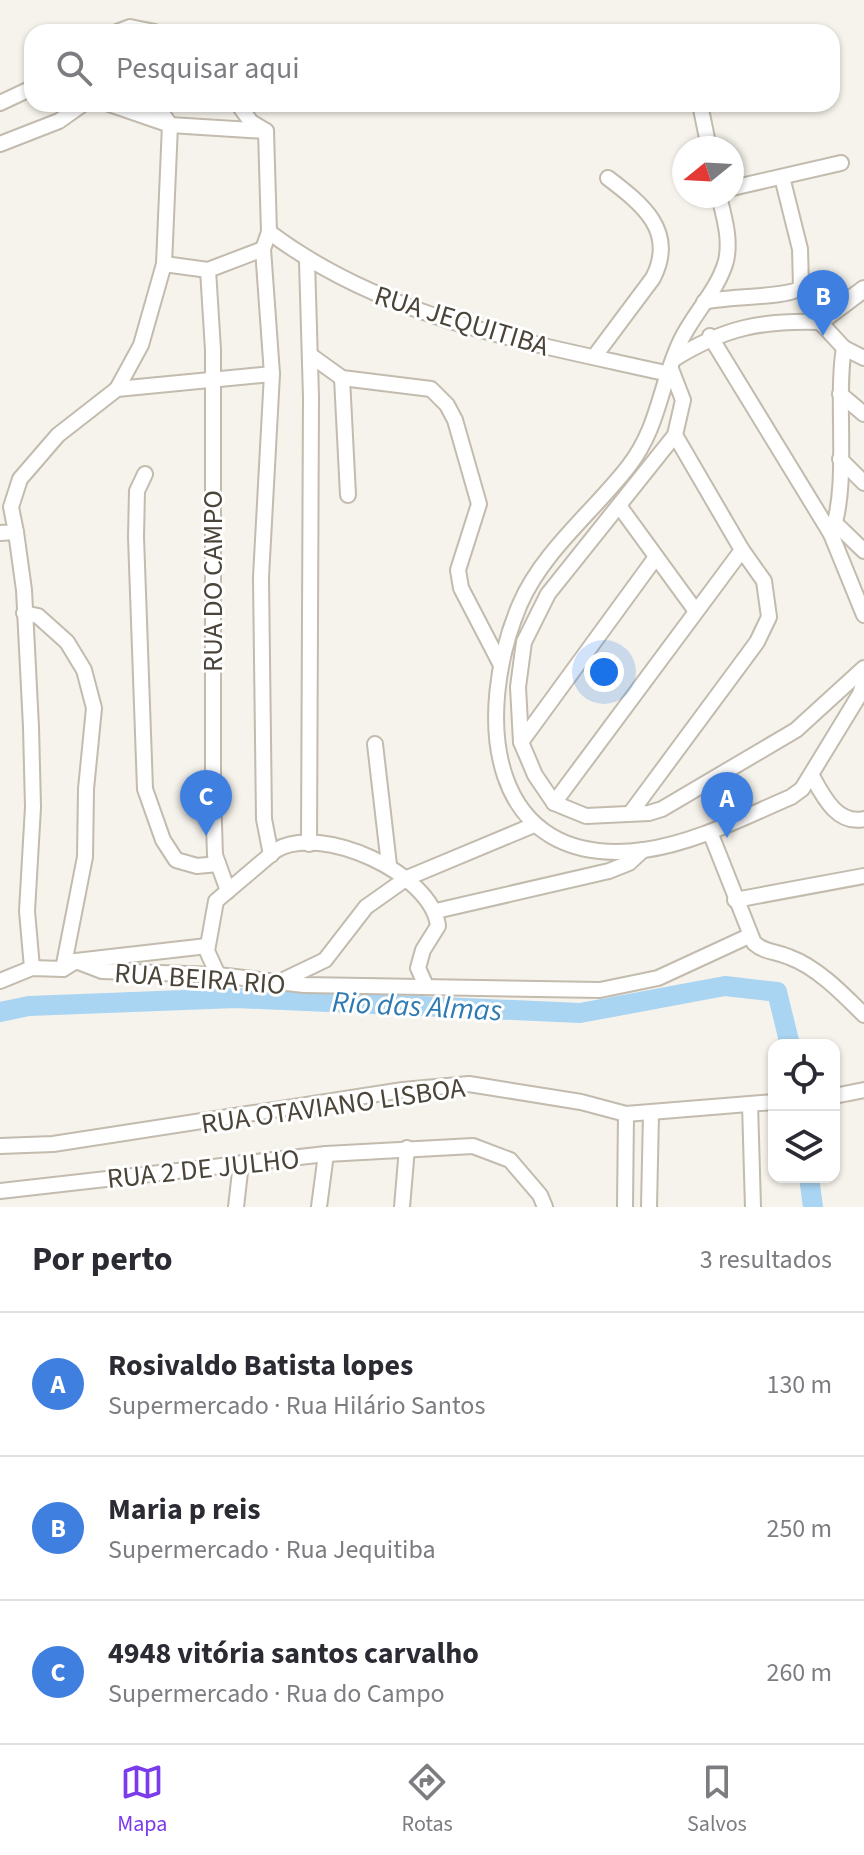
<!DOCTYPE html>
<html lang="pt">
<head>
<meta charset="utf-8">
<style>
	:root { --surface:#fff; --page:#f2f2f3; --text:#2b2b33; --muted:#7c7c81; --line:#e1e1e2; --accent:#7c3aed }
	body { margin:0; font-family:"Source Sans 3",sans-serif; background:var(--page); color:var(--text) }
	.controls { position:absolute; right:24px; bottom:24px; display:grid; overflow:hidden; border-radius:16px; box-shadow:0 2px 6px #0004 }
	.controls button { width:72px; height:72px; display:grid; place-items:center; padding:0; border:0; border-bottom:2px solid var(--line); background:var(--surface); color:var(--text); font:40px sans-serif }
	.compass { position:absolute; left:672px; top:136px; width:72px; height:72px; border-radius:50%; background:var(--surface); box-shadow:0 2px 6px #0004; rotate:252deg }
	.you { position:absolute; left:604px; top:672px; width:28px; height:28px; margin:-20px; border:6px solid #fff; border-radius:50%; background:#1a73e8; box-shadow:0 0 0 12px #1a73e833 }
	.badge { display:grid; place-items:center; width:52px; height:52px; border-radius:50%; background:var(--accent); color:#fff; font-size:26px; font-weight:700 }
	.pin { position:absolute; translate:-50% -66px; filter:drop-shadow(0 2px 4px #0008) }
	.pin::after { content:''; position:absolute; top:42px; width:28px; height:24px; background:inherit; clip-path:polygon(0 0,100% 0,50% 100%) }
	.list { margin:0; padding:0; list-style:none }
	h2 { display:flex; justify-content:space-between; align-items:center; height:104px; margin:0; padding:0 32px; font-size:34px }
	h2 small { font-size:26px; font-weight:400; color:var(--muted) }
	.list li { display:grid; grid-template-columns:52px 1fr auto; gap:24px; align-items:center; box-sizing:border-box; height:144px; padding:0 32px; border-top:2px solid var(--line) }
	.list b { display:block; font-size:30px; white-space:nowrap }
	.list p { margin:0; font-size:26px; white-space:nowrap; color:var(--muted) }
	.list em { font-size:26px; font-style:normal; color:var(--muted) }
	.icon { flex:none; width:44px; height:44px; fill:none; stroke:currentColor; stroke-width:2; stroke-linecap:round; stroke-linejoin:round }
	.map { position:relative; flex:none; width:864px; height:1207px; overflow:hidden }
	.search { position:absolute; background:var(--surface); box-shadow:0 2px 6px #0004; left:24px; right:24px; top:24px; height:88px; display:flex; align-items:center; gap:20px; box-sizing:border-box; padding:0 28px; border-radius:24px; color:var(--muted); font-size:30px }
	.sheet { height:536px; background:var(--surface) }
	nav { display:flex; justify-content:space-around; align-items:center; box-sizing:border-box; height:112px; border-top:2px solid var(--line); background:var(--surface); font-size:22px; color:var(--muted) }
	nav a { display:grid; justify-items:center; gap:4px }
	nav .on { color:var(--accent) }
	.map>svg:first-child { display:block }
</style>
</head>
<body>
<div class="map">
<svg width="864" height="1207" viewBox="0 0 864 1207">
	<rect width="100%" height="100%" fill="#f6f3ec"/>
	<g fill="none" stroke-linecap="round" stroke-linejoin="round">
		<!-- river -->
		<g stroke="#a9d4f2" stroke-width="20">
			<path d="M0,1012L29,1006L236,998L580,1013L725,986L777,992L790,1045"/>
			<path d="M809,1177L813,1207"/>
		</g>
		<!-- minor casing -->
		<g stroke="#c2bbae" stroke-width="18">
			<g id="minor">
				<path d="M117,32L130,27L155,32"/>
				<path d="M0,103L32,88"/>
				<path d="M109,104L170,125L266,131L269,232L263,249L272,374L261,577L264,819L271,855"/>
				<path d="M156,104L170,125L164,264"/>
				<path d="M238,104L251,122L266,131"/>
				<path d="M701,109L709,148"/>
				<path d="M0,144L59,121L83,104"/>
				<path d="M732,188L841,163"/>
				<path d="M719,196C724,217 731,239 726,261C718,290 694,313 681,340C660,383 660,426 628,467C593,512 543,551 520,604C473,715 486,871 644,850C695,843 744,817 791,797L802,789L860,694L864,681"/>
				<path d="M269,232C386,320 529,342 669,374"/>
				<path d="M307,261L311,397L309,844"/>
				<path d="M208,270L213,350V794L215,855L228,891"/>
				<path d="M704,302C725,296 792,298 801,287L800,249L782,177"/>
				<path d="M710,336L831,534L864,615"/>
				<path d="M310,355L342,378L431,389L447,405L455,420L479,504L458,570L461,588L501,665"/>
				<path d="M594,357L653,278C677,231 642,204 608,178"/>
				<path d="M674,359C724,328 761,320 820,322L844,348L864,358"/>
				<path d="M671,369L683,400L675,435L548,594L524,642L518,687L521,742L535,775L554,803L586,816L649,813L662,809L796,730L864,668"/>
				<path d="M342,378L348,495"/>
				<path d="M117,389L141,345L164,264L208,270L263,249"/>
				<path d="M840,394L864,414"/>
				<path d="M840,459L864,483"/>
				<path d="M145,474L137,491L136,537L145,789L163,840L176,860L197,866L218,864"/>
				<path d="M620,507L695,610"/>
				<path d="M835,523L864,551"/>
				<path d="M16,532L24,590L31,727L33,807L27,911L32,968"/>
				<path d="M0,533L16,532L11,507L20,479L58,435L117,389L272,374"/>
				<path d="M831,534C850,488 835,400 844,348"/>
				<path d="M24,613L38,616L67,642L84,670L94,708L86,789L85,857L63,969"/>
				<path d="M521,742L656,557"/>
				<path d="M375,744L389,865"/>
				<path d="M812,776C823,796 837,825 864,819"/>
				<path d="M554,803L742,550"/>
				<path d="M632,811L757,642L769,617L764,581L742,550L675,435"/>
				<path d="M710,832L754,943C766,953 775,951 789,957C817,967 843,994 864,1015"/>
				<path d="M735,900L864,876"/>
				<path d="M436,911L609,871L629,863L643,850"/>
				<path d="M76,961L102,971L218,975L304,985L600,990L658,978L749,936"/>
				<path d="M218,975L207,951L216,901L276,850C320,823 432,873 438,926L423,950L418,968L426,986"/>
				<path d="M0,981L32,968L63,969L76,961L207,946"/>
				<path d="M277,983L325,960L366,907L407,878L534,825"/>
				<path d="M834,1096L864,1090"/>
				<path d="M750,1104L753,1207"/>
				<path d="M0,1146L53,1144L403,1090L469,1084L581,1102L626,1114L774,1102"/>
				<path d="M0,1191L326,1154L473,1146L510,1160L540,1195L545,1207"/>
				<path d="M236,1207L241,1163"/>
				<path d="M319,1207L326,1154"/>
				<path d="M402,1207L407,1148"/>
				<path d="M625,1207L626,1114"/>
				<path d="M649,1207L651,1114"/>
			</g>
		</g>
		<!-- tertiary casing -->
		<g stroke="#c2bbae" stroke-width="20">
			<path id="tertiary" d="M820,322L864,289"/>
		</g>
		<!-- minor -->
		<use href="#minor" stroke="#fff" stroke-width="14"/>
		<!-- tertiary -->
		<use href="#tertiary" stroke="#fff" stroke-width="16"/>
	</g>
	<g text-anchor="middle" stroke-width="6" stroke-linejoin="round" paint-order="stroke">
		<!-- street labels -->
		<g font-size="28" fill="#4b4439" stroke="#fff">
			<text transform="translate(462 320) rotate(17)" y="10">RUA JEQUITIBA</text>
			<text transform="translate(212 581) rotate(-90)" y="10">RUA DO CAMPO</text>
			<text transform="translate(200 978) rotate(4)" y="10">RUA BEIRA RIO</text>
			<text transform="translate(333 1105) rotate(-8)" y="10">RUA OTAVIANO LISBOA</text>
			<text transform="translate(203 1168) rotate(-6)" y="10">RUA 2 DE JULHO</text>
		</g>
		<!-- water labels -->
		<g font-size="30" font-style="italic" fill="#2e7ab2" stroke="#fff">
			<text transform="translate(417 1006) rotate(3)" y="10">Rio das Almas</text>
		</g>
	</g>
</svg>
<div class="controls">
<button><svg class="icon" aria-label="locate" viewBox="0 0 24 24"><circle cx="12" cy="12" r="6"/><path d="M12 2v4M12 18v4M2 12h4M18 12h4"/></svg></button>
<button><svg class="icon" aria-label="layers" viewBox="0 0 24 24"><path d="M12 4l9 5-9 5-9-5zM3 14l9 5 9-5"/></svg></button>
</div>
<svg class="compass" viewBox="-18 -18 36 36"><path d="M0-13l5 13h-10z" fill="#e53935"/><path d="M0 13l5-13h-10z" fill="#7c7c81"/></svg>
<div class="you"></div>
<div class="pin badge" style="left:727px;top:838px;background:#3f7fe0">A</div>
<div class="pin badge" style="left:823px;top:336px;background:#3f7fe0">B</div>
<div class="pin badge" style="left:206px;top:836px;background:#3f7fe0">C</div>
<div class="search"><svg class="icon" aria-label="search" viewBox="0 0 24 24"><circle cx="10" cy="10" r="6"/><path d="M15 15l6 6"/></svg>Pesquisar aqui</div>
</div>
<section class="sheet">
<h2>Por perto<small>3 resultados</small></h2>
<ul class="list">
<li><span class="badge" style="background:#3f7fe0">A</span><div><b>Rosivaldo Batista lopes</b><p>Supermercado · Rua Hilário Santos</p></div><em>130 m</em></li>
<li><span class="badge" style="background:#3f7fe0">B</span><div><b>Maria p reis</b><p>Supermercado · Rua Jequitiba</p></div><em>250 m</em></li>
<li><span class="badge" style="background:#3f7fe0">C</span><div><b>4948 vitória santos carvalho</b><p>Supermercado · Rua do Campo</p></div><em>260 m</em></li>
</ul>
</section>
<nav>
<a class="on"><svg class="icon" aria-label="map" viewBox="0 0 24 24"><path d="M3 6l6-2 6 2 6-2v14l-6 2-6-2-6 2zM9 4v14M15 6v14"/></svg>Mapa</a>
<a><svg class="icon" aria-label="directions" viewBox="0 0 24 24"><path d="M12 3l9 9-9 9-9-9zM9 14v-3h6M13 9l2 2-2 2"/></svg>Rotas</a>
<a><svg class="icon" aria-label="saved" viewBox="0 0 24 24"><path d="M7 4h10v16l-5-4-5 4z"/></svg>Salvos</a>
</nav>
</body>
</html>
